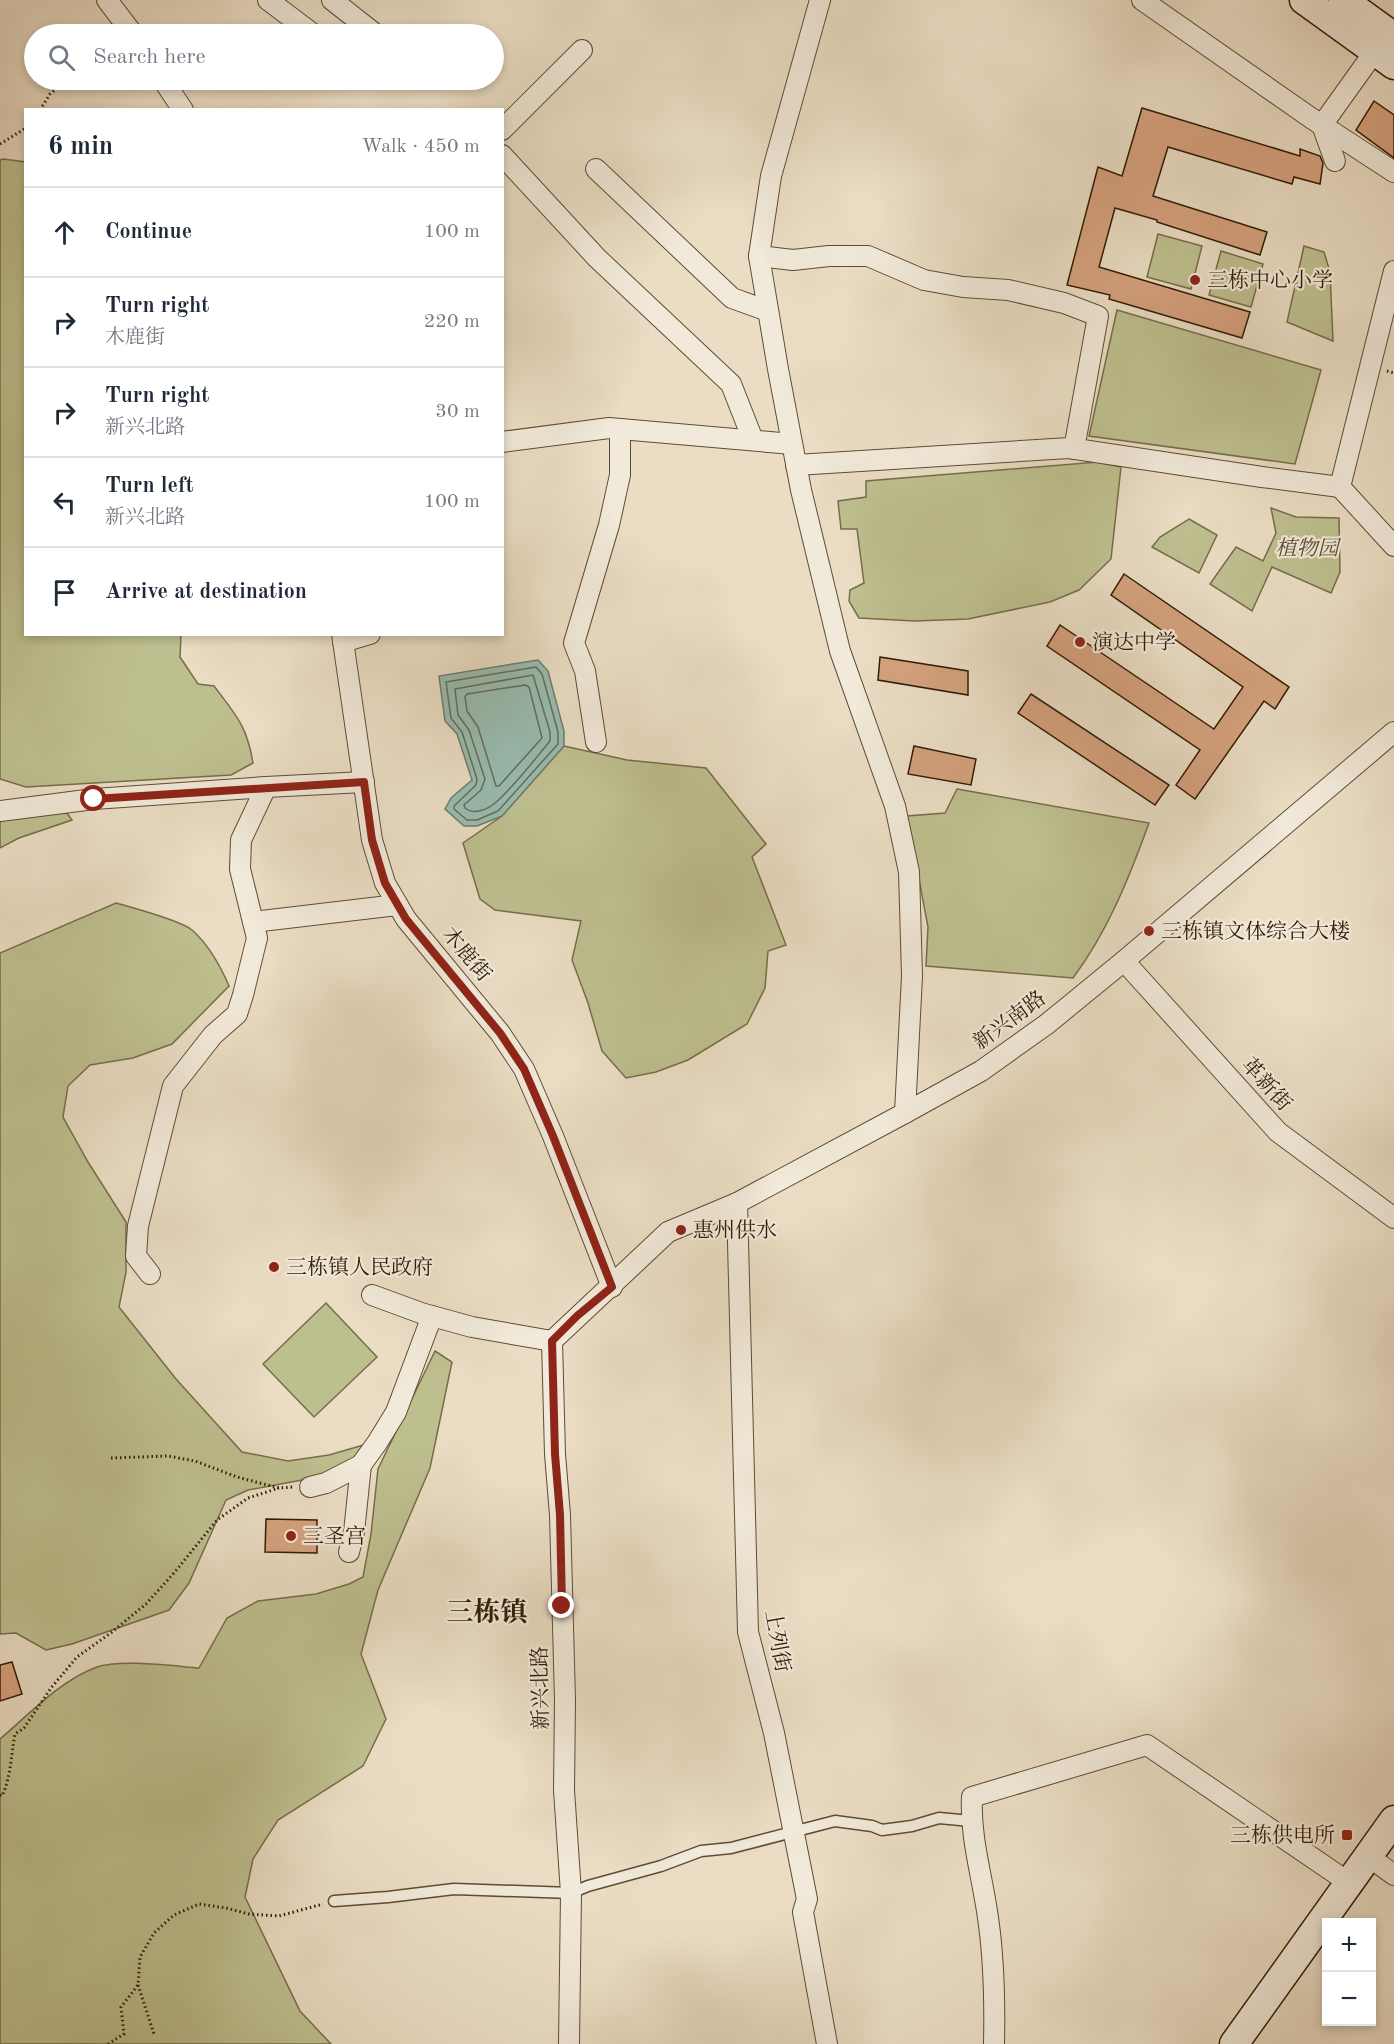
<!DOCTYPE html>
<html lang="en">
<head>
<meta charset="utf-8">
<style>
	:root { --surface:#fff; --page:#f6f6f7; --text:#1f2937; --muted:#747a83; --line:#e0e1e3 }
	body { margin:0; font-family:"Old Standard TT","Noto Serif SC",serif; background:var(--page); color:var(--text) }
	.controls { position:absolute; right:18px; bottom:18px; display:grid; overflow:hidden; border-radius:0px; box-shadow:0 3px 9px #0003 }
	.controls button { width:54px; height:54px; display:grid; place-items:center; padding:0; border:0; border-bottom:2px solid var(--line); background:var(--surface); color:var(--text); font:30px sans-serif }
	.stop { position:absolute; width:18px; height:18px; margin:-14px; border:4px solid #8f2418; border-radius:50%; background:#fff }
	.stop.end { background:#8f2418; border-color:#fff; box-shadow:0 2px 6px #0008 }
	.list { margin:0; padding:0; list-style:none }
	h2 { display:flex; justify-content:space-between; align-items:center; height:78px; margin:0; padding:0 24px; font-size:26px }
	h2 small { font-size:20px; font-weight:400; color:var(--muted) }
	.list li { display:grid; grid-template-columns:39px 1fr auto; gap:18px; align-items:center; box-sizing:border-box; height:90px; padding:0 24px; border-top:2px solid var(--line) }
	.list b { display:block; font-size:22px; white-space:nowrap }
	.list p { margin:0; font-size:20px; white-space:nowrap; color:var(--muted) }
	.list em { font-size:20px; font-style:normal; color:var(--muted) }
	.icon { flex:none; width:33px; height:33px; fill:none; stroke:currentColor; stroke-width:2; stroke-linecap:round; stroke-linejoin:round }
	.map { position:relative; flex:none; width:1394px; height:2044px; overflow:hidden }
	.search { position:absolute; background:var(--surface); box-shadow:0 3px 9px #0003; left:24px; top:24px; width:480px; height:66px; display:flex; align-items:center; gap:15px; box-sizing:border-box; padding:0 21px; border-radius:33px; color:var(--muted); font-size:22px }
	.panel { position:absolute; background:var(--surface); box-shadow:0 3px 9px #0003; left:24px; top:108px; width:480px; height:528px; border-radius:0px }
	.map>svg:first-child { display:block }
</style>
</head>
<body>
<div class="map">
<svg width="1394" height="2044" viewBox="0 0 1394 2044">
	<rect width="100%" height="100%" fill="#eaddc4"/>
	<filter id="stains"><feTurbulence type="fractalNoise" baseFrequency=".00333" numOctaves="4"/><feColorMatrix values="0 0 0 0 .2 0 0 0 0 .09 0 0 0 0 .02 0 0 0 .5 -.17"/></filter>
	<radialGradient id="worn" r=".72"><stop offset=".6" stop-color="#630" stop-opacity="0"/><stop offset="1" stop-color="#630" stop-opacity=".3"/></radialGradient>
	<!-- green -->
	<g fill="#bebf8f" stroke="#776d4a" stroke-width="1.5">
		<path d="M3,159L26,162V634L181,635L180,657L198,684L214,686C236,715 247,726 253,763L231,775L26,787L0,779V160Z"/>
		<path d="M1158,234L1202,246L1191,289L1147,277Z"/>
		<path d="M1304,246L1324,252L1330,272L1333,341L1287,322Z"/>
		<path d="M1221,251L1263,264L1251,307L1209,295Z"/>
		<path d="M1117,310L1321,370L1295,464L1089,436Z"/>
		<path d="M1098,462L1121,467L1111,559L1079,590L1050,602L968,619L915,621L859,618L849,601L850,590L864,583L857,529H841L838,501L866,497V481Z"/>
		<path d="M1271,508L1296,517L1339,518L1340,572L1331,593L1272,567L1252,611L1210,584L1236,547L1263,561L1276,533Z"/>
		<path d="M1189,519L1217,535L1199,573L1152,547L1160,537Z"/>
		<path d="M564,746L627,760L706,768L766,844L752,857L786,945L768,951L765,988L747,1024L688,1060L656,1072L626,1078L602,1051L588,1003L572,960L581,921L495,910L480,899L463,843L502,816Z"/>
		<path d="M957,789L1149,823C1129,878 1108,931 1073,978L926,966L928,927L907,816L945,813Z"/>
		<path d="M27,812L67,813L72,820L19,838L0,848V819Z"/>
		<path d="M116,903C133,908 180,920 192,930C209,945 220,965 229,986L172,1044L133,1058L90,1065L68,1086L63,1117L88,1162L126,1222V1272L119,1307L176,1379L242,1452L288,1461L329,1455L367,1444L349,1464L313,1478L248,1490L226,1500L189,1583L169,1610L72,1644L46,1650L16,1633L0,1634V953Z"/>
		<path d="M326,1303L377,1357L314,1417L263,1364Z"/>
		<path d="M435,1351L452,1362L430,1468L378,1590L361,1654L386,1719L363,1766L278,1820L253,1859L245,1897L300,2011L331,2044H0V1739C30,1714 59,1681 97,1667C120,1659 173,1666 199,1668L227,1618L258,1601L316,1594L349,1584L363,1577L371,1534L378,1469Z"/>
	</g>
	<!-- water -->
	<path fill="#98bcb0" stroke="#6e7c6b" stroke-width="1.5" d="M538,660L548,671L564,731V746L502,816L477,826H464L445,809L451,798L472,780L457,734L445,721L439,676Z"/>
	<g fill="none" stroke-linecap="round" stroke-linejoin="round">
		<!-- shore -->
		<g stroke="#646c5a" stroke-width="1.5">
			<path d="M536,667L542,674L558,732V744L498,811L477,820H467L454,809V806L476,785L477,779L462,732L451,718L446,682Z"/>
			<path d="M533,675L550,732V741C535,759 513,788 495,803C487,810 473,815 465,808L464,805L481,790L485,779L469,730L458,715L455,689Z"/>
			<path d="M525,685L529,687L542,738L499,786H496L478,727L467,711L465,697L467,694Z"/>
		</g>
	</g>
	<!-- building -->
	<g fill="#d5a17e" stroke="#301b04" stroke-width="1.5">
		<path d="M1374,101L1394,115V158L1356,130Z"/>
		<path d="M1142,108L1300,156V149L1320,156L1323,163L1320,184L1294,177L1292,184L1168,147L1153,196L1267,232L1260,255L1157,222V220L1115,208L1099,267L1250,312L1242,338L1109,299L1110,295L1067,285L1098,167L1122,176Z"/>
		<path d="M1124,574L1289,687L1275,709L1264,701L1195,799L1176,785L1200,750L1047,646L1060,625L1214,729L1243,687L1111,595Z"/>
		<path d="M880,657L968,671V695L878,680Z"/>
		<path d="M1031,694L1169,785L1155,805L1018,713Z"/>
		<path d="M914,746L976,759L971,785L908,774Z"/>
		<path d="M266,1519L317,1520V1553L265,1552Z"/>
		<path d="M12,1662L22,1694L0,1701V1665Z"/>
	</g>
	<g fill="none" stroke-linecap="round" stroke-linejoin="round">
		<!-- service casing -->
		<g stroke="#5e4c34" stroke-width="13">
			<path id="service" d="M334,1901L388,1897L454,1889L571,1893L588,1886L661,1866L701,1851L731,1848L835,1821L872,1826L882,1830L912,1826L939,1818L971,1821"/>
		</g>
		<!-- minor casing -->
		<g stroke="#5e4c34" stroke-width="22">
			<g id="minor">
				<path d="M107,0L133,34"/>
				<path d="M268,0L313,34"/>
				<path d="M332,0L374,33L373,34"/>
				<path d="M820,0L771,176L759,256L778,369L801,490L840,651L895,806L909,872L912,976L905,1113"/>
				<path d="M1142,0L1311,118L1394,172"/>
				<path d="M163,80L183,110"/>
				<path d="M502,130L582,50"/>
				<path d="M502,155L597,258L731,384L753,440"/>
				<path d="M1335,161L1322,125L1375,51"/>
				<path d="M596,169L732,298L768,311"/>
				<path d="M759,256L793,260L829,256H868L924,280L963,287L1008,290L1064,303L1098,316L1074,449"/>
				<path d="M1394,271L1340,487L1394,546"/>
				<path d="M502,442L609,428L792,444"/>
				<path d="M796,465L1069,448L1262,477L1340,487"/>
				<path d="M342,634L372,840L385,883L406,919L500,1033L524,1069L553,1136L612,1287"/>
				<path d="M343,642L370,634"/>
				<path d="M596,742L585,671L574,643L609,525L620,475V429"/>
				<path d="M0,811L94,799L266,787"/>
				<path d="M253,922L397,905"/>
				<path d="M1124,961L1278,1132L1394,1218"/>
				<path d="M737,1203L748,1632L774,1733L807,1899L803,1912L827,2044"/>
				<path d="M150,1274L136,1256L138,1226L173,1086L213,1035L237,1014L243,995L257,938L240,869L241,840L266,787L364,782"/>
				<path d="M372,1295L421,1313L472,1327L552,1341"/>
				<path d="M310,1487L326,1483L361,1465L377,1443L396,1412L432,1316"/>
				<path d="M349,1552L354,1532L361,1465"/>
				<path d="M1368,1856L1394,1875"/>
				<path d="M569,2044L571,1893L564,1790L565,1700L560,1515L555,1454L552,1341L668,1232L737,1203L905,1113L981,1071L1047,1024L1124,961L1394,732"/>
				<path d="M994,2044C995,1999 994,1955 987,1911C981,1872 970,1835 972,1797L1147,1745L1348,1882"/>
			</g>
		</g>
		<!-- secondary casing -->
		<g stroke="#301b04" stroke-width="31">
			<g id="secondary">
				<path d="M1304,0L1394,65"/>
				<path d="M1343,0L1394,37"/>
				<path d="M1234,2044L1394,1820"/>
			</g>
		</g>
		<!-- path -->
		<g stroke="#301b04" stroke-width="3" stroke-dasharray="1.5 3" stroke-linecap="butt">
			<path d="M40,110L50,94L67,80"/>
			<path d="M0,144L26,128"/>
			<path d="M1387,371L1394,373"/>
			<path d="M111,1458L168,1456L195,1461L237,1477L279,1488L293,1487"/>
			<path d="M0,1795L2,1796C11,1777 11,1755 15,1734L24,1728L51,1688L77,1657L112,1632L146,1604L174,1573L217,1520L248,1498L279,1488"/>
			<path d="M138,1985L154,2034"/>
			<path d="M108,2044L124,2034L121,2007L138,1985L140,1957L154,1933L174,1915L199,1904L226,1908L249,1914L279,1916L323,1904"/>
		</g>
		<!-- service -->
		<use href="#service" stroke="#f1e9d9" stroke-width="10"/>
		<!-- minor -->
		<use href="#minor" stroke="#f1e9d9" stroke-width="20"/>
		<!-- secondary -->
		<use href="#secondary" stroke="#f1e9d9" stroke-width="28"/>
	</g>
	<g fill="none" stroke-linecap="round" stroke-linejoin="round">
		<!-- route -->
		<path stroke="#8f2418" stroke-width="8" d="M94,799L364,782L372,840L385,883L406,919L500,1033L524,1069L553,1136L612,1287L577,1316L552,1341L555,1454L560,1515L562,1606"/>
	</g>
	<!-- markers -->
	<g fill="#8f2418" stroke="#f1e9d9" stroke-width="2">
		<circle cx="1195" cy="280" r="6"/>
		<circle cx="1080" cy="642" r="6"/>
		<circle cx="1149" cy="931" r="6"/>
		<circle cx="681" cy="1230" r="6"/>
		<circle cx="274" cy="1267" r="6"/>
		<circle cx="291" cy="1536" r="6"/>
		<rect x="1341" y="1829" width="12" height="12" rx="3"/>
	</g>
	<g text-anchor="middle" stroke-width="4.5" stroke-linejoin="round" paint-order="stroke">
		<!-- poi labels -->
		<g font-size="21" fill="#301b04" stroke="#f1e9d9" text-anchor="start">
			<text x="1207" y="287">三栋中心小学</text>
			<text x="1092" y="649">演达中学</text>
			<text x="1161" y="938">三栋镇文体综合大楼</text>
			<text x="693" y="1237">惠州供水</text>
			<text x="286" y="1274">三栋镇人民政府</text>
			<text x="303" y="1543">三圣宫</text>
			<text x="1335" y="1842" text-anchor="end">三栋供电所</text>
		</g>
		<!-- park labels -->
		<g font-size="21" font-style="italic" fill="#5b4c2e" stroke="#f1e9d9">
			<text x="1307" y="555">植物园</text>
		</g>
		<!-- street labels -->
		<g font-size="21" fill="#301b04" stroke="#f1e9d9">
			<text transform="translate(467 954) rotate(50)" y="7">木鹿街</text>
			<text transform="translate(1009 1020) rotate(-36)" y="7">新兴南路</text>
			<text transform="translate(1267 1084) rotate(48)" y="7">革新街</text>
			<text transform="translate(778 1641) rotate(80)" y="7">上列街</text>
			<text transform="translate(540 1688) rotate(-91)" y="7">新兴北路</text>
		</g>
		<!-- district labels -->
		<g font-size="27" font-weight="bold" fill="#301b04" stroke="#f1e9d9">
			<text x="487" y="1621">三栋镇</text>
		</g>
	</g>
	<rect width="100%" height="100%" filter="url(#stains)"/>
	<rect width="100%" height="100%" fill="url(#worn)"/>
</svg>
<div class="controls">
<button>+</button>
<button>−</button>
</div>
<div class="stop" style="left:94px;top:799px"></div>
<div class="stop end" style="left:562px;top:1606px"></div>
<div class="search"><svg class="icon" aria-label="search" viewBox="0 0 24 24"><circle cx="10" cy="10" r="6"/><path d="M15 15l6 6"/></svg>Search here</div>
<section class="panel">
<h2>6 min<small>Walk · 450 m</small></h2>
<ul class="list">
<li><svg class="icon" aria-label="ahead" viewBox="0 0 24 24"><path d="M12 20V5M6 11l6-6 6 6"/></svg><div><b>Continue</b></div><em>100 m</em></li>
<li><svg class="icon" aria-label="right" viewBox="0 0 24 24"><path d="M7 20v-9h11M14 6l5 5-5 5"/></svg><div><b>Turn right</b><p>木鹿街</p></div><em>220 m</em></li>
<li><svg class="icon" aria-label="right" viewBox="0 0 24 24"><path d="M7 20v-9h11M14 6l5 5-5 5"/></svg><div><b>Turn right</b><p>新兴北路</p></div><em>30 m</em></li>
<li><svg class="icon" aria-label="left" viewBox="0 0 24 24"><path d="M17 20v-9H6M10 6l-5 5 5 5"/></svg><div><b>Turn left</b><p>新兴北路</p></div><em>100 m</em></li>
<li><svg class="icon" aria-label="arrive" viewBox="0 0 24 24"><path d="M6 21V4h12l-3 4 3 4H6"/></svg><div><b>Arrive at destination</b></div></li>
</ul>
</section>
</div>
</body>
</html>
